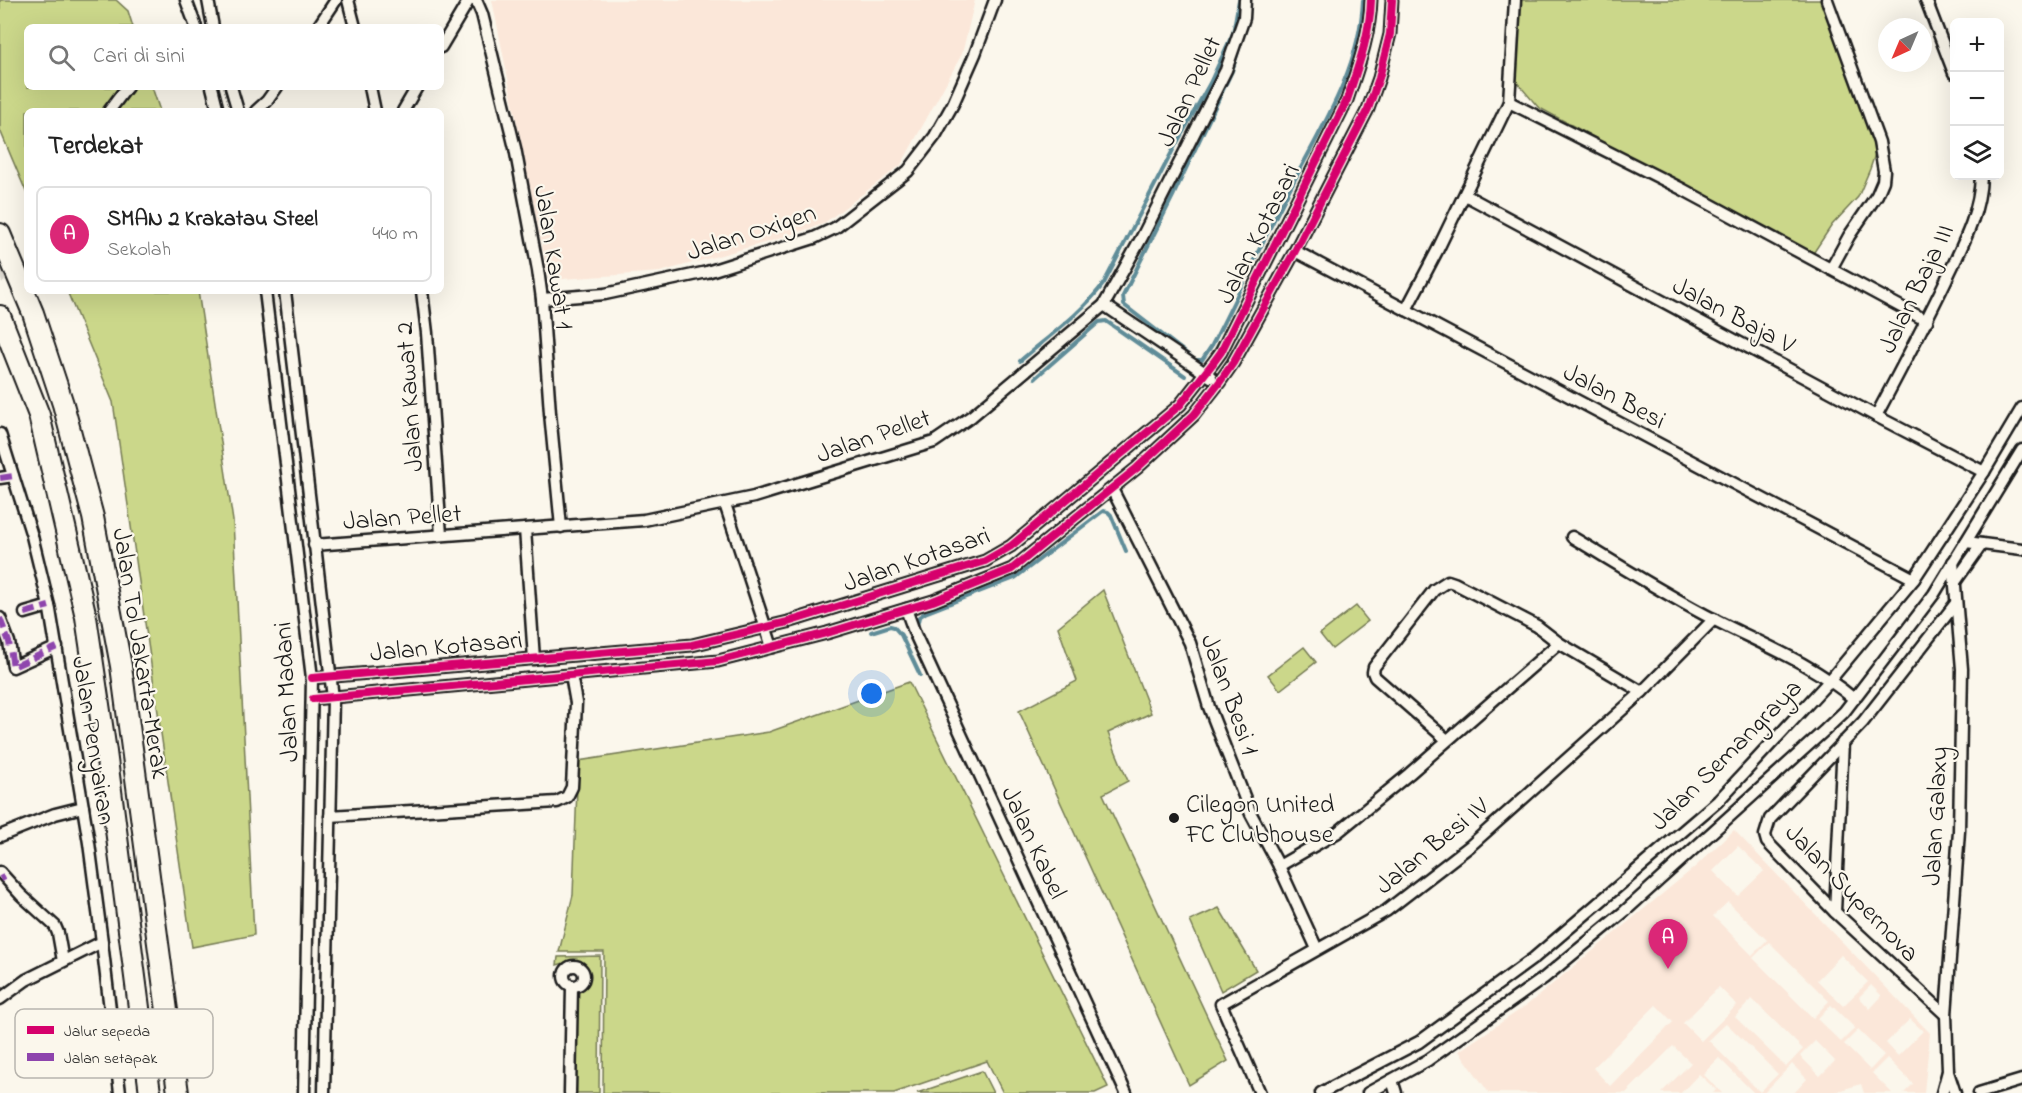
<!DOCTYPE html>
<html lang="id">
<head>
<meta charset="utf-8">
<style>
	:root { --surface:#fff; --page:#f2f2f2; --text:#222; --muted:#767676; --line:#e0e0e0; --accent:#db2777 }
	body { margin:0; font-family:"Indie Flower",sans-serif; background:var(--page); color:var(--text) }
	.controls { position:absolute; right:18px; top:18px; display:grid; overflow:hidden; border-radius:9px; box-shadow:0 6px 24px #0002 }
	.controls button { width:54px; height:54px; display:grid; place-items:center; padding:0; border:0; border-bottom:2px solid var(--line); background:var(--surface); color:var(--text); font:30px sans-serif }
	.compass { position:absolute; left:1878px; top:18px; width:54px; height:54px; border-radius:50%; background:var(--surface); box-shadow:0 6px 24px #0002; rotate:224deg }
	.you { position:absolute; left:872px; top:694px; width:21px; height:21px; margin:-15px; border:4px solid #fff; border-radius:50%; background:#1a73e8; box-shadow:0 0 0 9px #1a73e833 }
	.badge { display:grid; place-items:center; width:39px; height:39px; border-radius:50%; background:var(--accent); color:#fff; font-size:20px; font-weight:700 }
	.pin { position:absolute; translate:-50% -50px; filter:drop-shadow(0 2px 3px #0008) }
	.pin::after { content:''; position:absolute; top:32px; width:21px; height:18px; background:inherit; clip-path:polygon(0 0,100% 0,50% 100%) }
	.list { margin:0; padding:0; list-style:none }
	h2 { display:flex; justify-content:space-between; align-items:center; height:78px; margin:0; padding:0 24px; font-size:26px }
	h2 small { font-size:20px; font-weight:400; color:var(--muted) }
	.list li { display:grid; grid-template-columns:39px 1fr auto; gap:18px; align-items:center; box-sizing:border-box; height:96px; margin:0 12px 12px; padding:0 12px; border:2px solid var(--line); border-radius:9px }
	.list b { display:block; font-size:22px; white-space:nowrap }
	.list p { margin:0; font-size:20px; white-space:nowrap; color:var(--muted) }
	.list em { font-size:20px; font-style:normal; color:var(--muted) }
	.icon { flex:none; width:33px; height:33px; fill:none; stroke:currentColor; stroke-width:2; stroke-linecap:round; stroke-linejoin:round }
	.map { position:relative; flex:none; width:2022px; height:1093px; overflow:hidden }
	.search { position:absolute; background:var(--surface); box-shadow:0 6px 24px #0002; left:24px; top:24px; width:420px; height:66px; display:flex; align-items:center; gap:15px; box-sizing:border-box; padding:0 21px; border-radius:9px; color:var(--muted); font-size:22px }
	.panel { position:absolute; background:var(--surface); box-shadow:0 6px 24px #0002; left:24px; top:108px; width:420px; height:186px; border-radius:9px }
	.map>svg:first-child { display:block }
</style>
</head>
<body>
<div class="map">
<svg width="2022" height="1093" viewBox="0 0 2022 1093">
	<rect width="100%" height="100%" fill="#fbf7ec"/>
	<filter id="ink" filterUnits="userSpaceOnUse"><feTurbulence type="fractalNoise" baseFrequency=".0167" numOctaves="2"/><feDisplacementMap in="SourceGraphic" scale="12" xChannelSelector="R" yChannelSelector="G"/><feConvolveMatrix kernelMatrix="1 2 1 2 8 2 1 2 1" color-interpolation-filters="sRGB"/></filter>
	<g filter="url(#ink)">
		<!-- built -->
		<g fill="#fbe7d9" fill-rule="evenodd">
			<path d="M492,0H975L962,54L901,165L823,224L775,240L660,272L549,280Z"/>
			<path d="M1734,830L1930,1033L1924,1093H1904L1913,1084L1887,1058L1872,1073L1892,1093H1864L1861,1084L1831,1093H1794L1807,1079L1792,1064L1764,1093H1754L1719,1058L1703,1074L1722,1093H1713L1716,1090L1699,1074L1681,1093H1661L1691,1063L1673,1046L1626,1093H1489L1459,1051L1527,1005L1695,867ZM1738,846L1764,871L1738,896L1713,871ZM1728,902L1767,940L1752,955L1713,916ZM1769,942L1829,1001L1813,1018L1753,958ZM1841,955L1868,982L1843,1006L1817,980ZM1871,985L1882,996L1870,1009L1859,997ZM1719,987L1737,1005L1701,1041L1683,1023ZM1752,999L1803,1049L1786,1067L1735,1017ZM1656,1005L1673,1022L1610,1086L1593,1068ZM1831,1005L1855,1028L1841,1042L1817,1019ZM1910,1019L1923,1031L1898,1056L1886,1043ZM1726,1023L1778,1074L1760,1092L1708,1040ZM1858,1030L1884,1055L1870,1070L1844,1044ZM1815,1041L1835,1061L1820,1076L1800,1056Z"/>
		</g>
		<!-- green -->
		<g fill="#cbd78a" stroke="#747a53" stroke-width="1.5">
			<path d="M0,0H116L128,11L133,27H27V87H152L160,111H27V194L0,130Z"/>
			<path d="M1514,0H1823L1876,142L1875,154L1870,169L1858,197L1832,225L1812,255L1538,107L1515,80Z"/>
			<path d="M67,291H198L233,521L254,935L192,947L113,402Z"/>
			<path d="M1103,590L1151,713L1108,733L1128,781L1103,794L1228,1061L1189,1085L1019,711L1077,681L1058,627Z"/>
			<path d="M1356,606L1368,621L1332,649L1320,634Z"/>
			<path d="M1304,647L1316,662L1280,690L1268,675Z"/>
			<path d="M909,682L1108,1087L1095,1093H1003L987,1061L894,1093H603L604,952H559L573,895L578,761L769,732Z"/>
			<path d="M1219,908L1256,970L1221,991L1190,921Z"/>
			<path d="M600,956L599,1093H576V985L581,982V969L571,961L557,965L558,957Z"/>
			<path d="M982,1071L993,1093H917Z"/>
		</g>
		<g fill="none" stroke-linecap="round" stroke-linejoin="round">
			<!-- stream -->
			<g stroke="#5f8c98" stroke-width="4">
				<path d="M1240,45L1232,71L1174,194L1123,296L1124,305L1195,360H1202L1212,345C1238,295 1261,244 1287,194C1319,132 1360,71 1363,0"/>
				<path d="M1020,361C1049,336 1082,313 1104,283L1174,148L1210,83L1233,33L1239,0"/>
				<path d="M1035,378L1099,322L1106,321L1185,376"/>
				<path d="M917,626L919,617L925,613L1015,578L1103,511L1108,512L1111,515L1126,551"/>
				<path d="M871,632L890,626L894,627L901,635L920,675"/>
			</g>
			<!-- minor-tunnel -->
			<path stroke="#dad6cd" stroke-width="10" stroke-dasharray="10 5" stroke-linecap="butt" d="M0,278L27,266"/>
			<!-- minor casing -->
			<g stroke="#1c1c1c" stroke-width="15">
				<g id="minor">
					<path d="M186,0L196,27"/>
					<path d="M208,0L213,27"/>
					<path d="M348,0L355,27"/>
					<path d="M476,0L482,14L515,148L538,270L542,299L550,413L561,527"/>
					<path d="M1827,0L1879,142L1884,171L1883,181L1877,195L1849,236L1831,269"/>
					<path d="M1926,0L1954,73"/>
					<path d="M318,27L336,0"/>
					<path d="M441,47L469,0"/>
					<path d="M212,87L218,111"/>
					<path d="M231,87L238,111"/>
					<path d="M370,87L375,111"/>
					<path d="M1509,102L1682,189L1927,321"/>
					<path d="M109,111L127,87"/>
					<path d="M256,111L267,101L277,87"/>
					<path d="M403,111L417,87"/>
					<path d="M1465,195L1876,416L1984,472"/>
					<path d="M1295,251L1914,579"/>
					<path d="M265,291L312,678L304,1093"/>
					<path d="M285,291L333,698L324,1093"/>
					<path d="M422,291L427,333L441,535"/>
					<path d="M542,299L605,294L707,272L814,238L835,228L908,171L935,136L953,104L975,54L995,0"/>
					<path d="M1104,305L1211,377"/>
					<path d="M1406,310L1437,251L1509,102L1515,0"/>
					<path d="M1876,416C1900,371 1924,326 1946,280C1962,246 1980,214 1981,176"/>
					<path d="M0,434L32,536L50,610L89,843L102,942L26,980L0,999"/>
					<path d="M0,478L13,476"/>
					<path d="M1112,489L1190,643L1209,707L1251,814L1279,866L1317,949"/>
					<path d="M725,504L772,647"/>
					<path d="M525,529L534,659"/>
					<path d="M1572,537C1619,565 1666,595 1715,620C1764,645 1811,663 1854,699"/>
					<path d="M1966,542L2022,549"/>
					<path d="M314,545L644,520L754,497L934,442L972,416L1104,305L1142,237L1226,70L1244,18L1245,0"/>
					<path d="M1955,582L1982,544"/>
					<path d="M906,609L915,634L1126,1093"/>
					<path d="M25,613L49,606"/>
					<path d="M0,618L9,642L13,667L57,647"/>
					<path d="M312,678L692,645L788,622L985,561L1011,546L1180,405L1213,363L1221,352L1347,100C1358,67 1370,35 1371,0"/>
					<path d="M313,699L718,661L827,633L933,601L1012,569L1137,468L1194,415L1219,383L1233,363L1295,251L1368,109L1379,78L1390,34L1392,0"/>
					<path d="M1447,740L1375,677L1373,672L1374,667L1434,590L1448,581L1454,583L1537,626L1559,643"/>
					<path d="M330,816L557,802L567,797L572,787L576,703L571,675"/>
					<path d="M0,836L55,814L83,807"/>
					<path d="M1279,866L1338,832L1409,774L1559,643L1642,692"/>
					<path d="M0,872L21,895L55,926L58,933L63,961"/>
					<path d="M1835,912L1843,742"/>
					<path d="M102,942L120,1093"/>
					<circle cx="574" cy="976" r="10"/>
					<path d="M1946,1015L1835,912L1767,842L1765,835L1770,819L1863,722L1956,603"/>
					<path d="M1948,1072L1955,1093"/>
					<path d="M1392,1080L1396,1093"/>
					<path d="M570,1093L572,986"/>
					<path d="M1260,1093L1221,1004L1386,911L1470,846L1642,692L1714,619"/>
					<path d="M1321,1093L1419,1042L1534,958L1718,801L1831,679L1914,579L1984,472L2022,408"/>
					<path d="M1368,1093L1428,1060L1544,978L1625,911L1825,730L1844,712L1934,594L2022,450"/>
					<path d="M1942,1093L1948,1071L1946,1015L1959,831L1962,669L1953,562"/>
					<path d="M1979,1093L2022,1080"/>
				</g>
			</g>
			<!-- motorway casing -->
			<g stroke="#1c1c1c" stroke-width="24">
				<g id="motorway">
					<path d="M0,234L33,313L63,404L93,517L121,666L178,1093"/>
					<path d="M0,316L39,415L86,617L106,752L150,1093"/>
				</g>
			</g>
			<!-- minor -->
			<use href="#minor" stroke="#fbf7ec" stroke-width="10"/>
			<!-- motorway -->
			<use href="#motorway" stroke="#fbf7ec" stroke-width="20"/>
			<!-- quiet -->
			<g stroke="#8e44ad" stroke-width="6" stroke-dasharray="12 6" stroke-linecap="butt">
				<path d="M0,478L13,476"/>
				<path d="M25,613L49,606"/>
				<path d="M0,618L9,642L13,667L57,647"/>
				<path d="M0,879L4,877"/>
			</g>
			<!-- cycleway casing -->
			<g stroke="#fbf7ec" stroke-width="11">
				<g id="cycleway">
					<path d="M312,678L692,645L788,622L985,561L1011,546L1180,405L1213,363L1221,352L1347,100C1358,67 1370,35 1371,0"/>
					<path d="M313,699L718,661L827,633L933,601L1012,569L1137,468L1194,415L1219,383L1233,363L1295,251L1368,109L1379,78L1390,34L1392,0"/>
				</g>
			</g>
			<!-- cycleway -->
			<use href="#cycleway" stroke="#d6006c" stroke-width="8"/>
		</g>
	</g>
	<!-- markers -->
	<circle fill="#1c1c1c" stroke="#fbf7ec" stroke-width="2" cx="1174" cy="818" r="6"/>
	<g text-anchor="middle" stroke-width="4.5" stroke-linejoin="round" paint-order="stroke">
		<!-- street labels -->
		<g font-size="26" fill="#1c1c1c" stroke="#fbf7ec">
			<text transform="translate(1188 91) rotate(-65)" y="9">Jalan Pellet</text>
			<text transform="translate(751 231) rotate(-18)" y="9">Jalan Oxigen</text>
			<text transform="translate(1257 233) rotate(-63)" y="9">Jalan Kotasari</text>
			<text transform="translate(555 257) rotate(81)" y="9">Jalan Kawat 1</text>
			<text transform="translate(1915 288) rotate(-64)" y="9">Jalan Baja III</text>
			<text transform="translate(1734 314) rotate(28)" y="9">Jalan Baja V</text>
			<text transform="translate(1615 395) rotate(28)" y="9">Jalan Besi</text>
			<text transform="translate(408 397) rotate(-94)" y="9">Jalan Kawat 2</text>
			<text transform="translate(873 435) rotate(-19)" y="9">Jalan Pellet</text>
			<text transform="translate(402 516) rotate(-4)" y="9">Jalan Pellet</text>
			<text transform="translate(916 558) rotate(-19)" y="9">Jalan Kotasari</text>
			<text transform="translate(446 645) rotate(-5)" y="9">Jalan Kotasari</text>
			<text transform="translate(142 653) rotate(81)" y="9">Jalan Tol Jakarta–Merak</text>
			<text transform="translate(285 692) rotate(-93)" y="9">Jalan Madani</text>
			<text transform="translate(1231 694) rotate(70)" y="9">Jalan Besi 1</text>
			<text transform="translate(95 740) rotate(81)" y="9">Jalan Penyairan</text>
			<text transform="translate(1725 754) rotate(-45)" y="9">Jalan Semangraya</text>
			<text transform="translate(1934 816) rotate(-87)" y="9">Jalan Galaxy</text>
			<text transform="translate(1035 842) rotate(65)" y="9">Jalan Kabel</text>
			<text transform="translate(1431 845) rotate(-39)" y="9">Jalan Besi IV</text>
			<text transform="translate(1853 892) rotate(46)" y="9">Jalan Supernova</text>
		</g>
		<!-- poi labels -->
		<g font-size="26" fill="#1c1c1c" stroke="#fbf7ec" text-anchor="start">
			<text x="1186" y="812">Cilegon United<tspan x="1186" dy="30">FC Clubhouse</tspan></text>
		</g>
	</g>
	<!-- legend -->
	<rect x="15" y="1009" width="198" height="69" rx="9" fill="#fbf7ec" stroke="#b8b5ae" stroke-width="1.5"/>
	<rect x="27" y="1026" width="27" height="8" fill="#d6006c"/>
	<rect x="27" y="1053" width="27" height="8" fill="#8e44ad"/>
	<g font-size="16" fill="#1c1c1c">
		<text x="64" y="1036">Jalur sepeda</text>
		<text x="64" y="1063">Jalan setapak</text>
	</g>
</svg>
<div class="controls">
<button>+</button>
<button>−</button>
<button><svg class="icon" aria-label="layers" viewBox="0 0 24 24"><path d="M12 4l9 5-9 5-9-5zM3 14l9 5 9-5"/></svg></button>
</div>
<svg class="compass" viewBox="-18 -18 36 36"><path d="M0-13l5 13h-10z" fill="#e53935"/><path d="M0 13l5-13h-10z" fill="#767676"/></svg>
<div class="you"></div>
<div class="pin badge" style="left:1668px;top:969px">A</div>
<div class="search"><svg class="icon" aria-label="search" viewBox="0 0 24 24"><circle cx="10" cy="10" r="6"/><path d="M15 15l6 6"/></svg>Cari di sini</div>
<section class="panel">
<h2>Terdekat<small></small></h2>
<ul class="list">
<li><span class="badge">A</span><div><b>SMAN 2 Krakatau Steel</b><p>Sekolah</p></div><em>440 m</em></li>
</ul>
</section>
</div>
</body>
</html>
